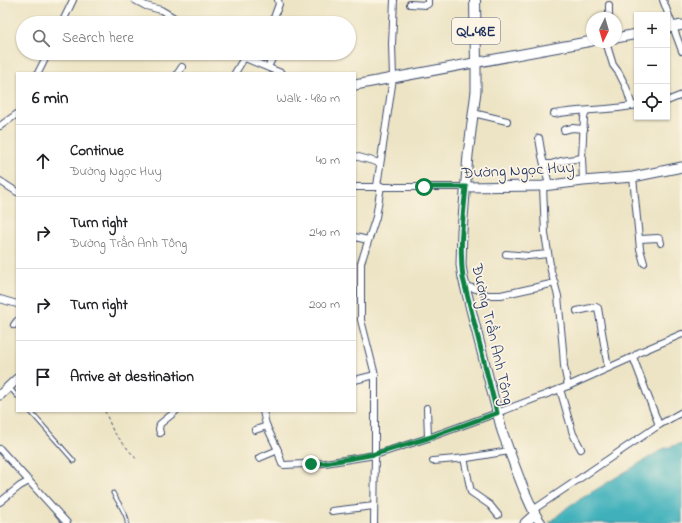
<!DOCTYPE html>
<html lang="en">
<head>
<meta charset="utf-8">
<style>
	:root { --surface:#fff; --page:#f6f6f6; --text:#202124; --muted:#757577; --line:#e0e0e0 }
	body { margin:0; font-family:"Indie Flower",sans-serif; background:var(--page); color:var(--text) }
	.controls { position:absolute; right:12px; top:12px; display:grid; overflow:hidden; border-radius:0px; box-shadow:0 1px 3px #0004 }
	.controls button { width:36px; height:36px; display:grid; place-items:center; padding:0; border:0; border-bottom:1px solid var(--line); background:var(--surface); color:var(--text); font:20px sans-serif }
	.compass { position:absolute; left:586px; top:12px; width:36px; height:36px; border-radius:50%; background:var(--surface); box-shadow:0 1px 3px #0004; rotate:185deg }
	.stop { position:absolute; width:12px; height:12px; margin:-9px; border:3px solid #0b8043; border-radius:50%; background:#fff }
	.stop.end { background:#0b8043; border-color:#fff; box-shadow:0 1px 4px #0008 }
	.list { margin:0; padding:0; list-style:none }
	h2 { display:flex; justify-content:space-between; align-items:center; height:52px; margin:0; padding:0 16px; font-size:17px }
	h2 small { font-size:13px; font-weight:400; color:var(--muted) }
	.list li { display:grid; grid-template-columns:26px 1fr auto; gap:12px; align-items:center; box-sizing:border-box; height:72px; padding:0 16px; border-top:1px solid var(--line) }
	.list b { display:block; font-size:15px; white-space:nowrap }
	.list p { margin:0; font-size:13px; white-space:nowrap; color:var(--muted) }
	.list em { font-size:13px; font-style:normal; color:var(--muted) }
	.icon { flex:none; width:22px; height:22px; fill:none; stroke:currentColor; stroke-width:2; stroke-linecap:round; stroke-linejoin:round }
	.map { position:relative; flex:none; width:682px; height:523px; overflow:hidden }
	.search { position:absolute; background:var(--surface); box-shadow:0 1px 3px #0004; left:16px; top:16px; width:340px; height:44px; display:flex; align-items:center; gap:10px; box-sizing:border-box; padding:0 14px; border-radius:22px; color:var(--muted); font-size:15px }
	.panel { position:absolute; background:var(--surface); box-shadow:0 1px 3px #0004; left:16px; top:72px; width:340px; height:340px; border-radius:0px }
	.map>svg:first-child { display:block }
</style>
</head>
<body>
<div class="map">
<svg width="682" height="523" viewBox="0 0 682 523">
	<rect width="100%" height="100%" fill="#fcf5e5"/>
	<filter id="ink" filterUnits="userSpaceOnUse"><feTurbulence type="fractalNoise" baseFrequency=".025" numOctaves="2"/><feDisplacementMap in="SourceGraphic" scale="8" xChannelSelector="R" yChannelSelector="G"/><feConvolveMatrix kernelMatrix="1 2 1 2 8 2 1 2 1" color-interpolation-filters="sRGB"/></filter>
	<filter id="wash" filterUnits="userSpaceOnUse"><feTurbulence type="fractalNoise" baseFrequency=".012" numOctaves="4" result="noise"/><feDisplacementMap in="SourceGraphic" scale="16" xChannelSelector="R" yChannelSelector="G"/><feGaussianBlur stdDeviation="0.9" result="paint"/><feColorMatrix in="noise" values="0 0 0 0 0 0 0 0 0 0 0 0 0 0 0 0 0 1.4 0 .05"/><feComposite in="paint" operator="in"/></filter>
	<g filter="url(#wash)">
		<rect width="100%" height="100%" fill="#ede4c5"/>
		<!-- water -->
		<path fill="#41b1bb" stroke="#2e708c" d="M682,443V523H549L569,506L663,449Z"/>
	</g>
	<g filter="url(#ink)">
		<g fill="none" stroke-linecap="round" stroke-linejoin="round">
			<!-- lane casing -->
			<g stroke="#3a4a6d" stroke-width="5">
				<g id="lane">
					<path d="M9,387L17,396"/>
					<path d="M30,411L74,461"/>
					<path d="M113,493C117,501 128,515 127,523"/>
				</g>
			</g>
			<!-- street casing -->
			<g stroke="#3a4a6d" stroke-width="8">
				<g id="street">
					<path d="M135,0L146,6L161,10L183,23"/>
					<path d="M663,0L682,51"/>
					<path d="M410,4L426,5L428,4V0"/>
					<path d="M609,5V18"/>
					<path d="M62,23L73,0"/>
					<path d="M272,23L279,4L278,0"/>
					<path d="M606,42L613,65L619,73L626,87L632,106"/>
					<path d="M233,53L281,73"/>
					<path d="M268,67L275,53"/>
					<path d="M38,73L48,53"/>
					<path d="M178,73L182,67"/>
					<path d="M235,73L244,58"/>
					<path d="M667,101L682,95"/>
					<path d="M473,113L507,121"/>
					<path d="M554,114C581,109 609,111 637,105"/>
					<path d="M0,126L17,114"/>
					<path d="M564,130L572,128L584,129"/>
					<path d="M539,138L542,156L549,185"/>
					<path d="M355,156L380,163"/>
					<path d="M544,164H551L561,161L582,158"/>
					<path d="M633,177L640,249L644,263"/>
					<path d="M0,181L17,192"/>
					<path d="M583,181L582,158L584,118L586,111"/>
					<path d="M377,186L393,78L392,44L394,0"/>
					<path d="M543,186L545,234L551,271L558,296L563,350L564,366L568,386"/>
					<path d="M355,187H466"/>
					<path d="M355,237L368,240"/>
					<path d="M640,239L658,238L660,239L661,243"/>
					<path d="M506,254L528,256L548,254"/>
					<path d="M465,287H468L477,289L487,295H501L555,283"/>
					<path d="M0,299L17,304"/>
					<path d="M577,311L596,307L598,308L608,368"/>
					<path d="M14,325L17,321"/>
					<path d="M633,357L659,425"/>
					<path d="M355,380L375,375"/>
					<path d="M560,389L573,434L581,449"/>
					<path d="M427,408L428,438"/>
					<path d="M263,411L266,425L277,448L282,464L284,465L325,463L375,455L428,438L497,413L568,386L633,357L640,352L682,334"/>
					<path d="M255,430L267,426"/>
					<path d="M160,433L159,429L160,424L176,411"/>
					<path d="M0,449L67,523"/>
					<path d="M259,458L278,450"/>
					<path d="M464,458L471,492L490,505L498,515"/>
					<path d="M433,461L467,458L509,451"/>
					<path d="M0,502L20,486L29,481"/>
					<path d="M533,510L659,425L682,412"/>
					<path d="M332,511L374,506"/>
					<path d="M374,523L375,455V375L361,320V263L376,217L381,186"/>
				</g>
			</g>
			<!-- secondary casing -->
			<g stroke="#3a4a6d" stroke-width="11">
				<g id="secondary">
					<path d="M667,28L682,25"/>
					<path d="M616,38L637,34"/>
					<path d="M476,63V91L468,155L462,231L461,265L463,278L502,431C509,451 516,470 524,490C529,501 533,513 541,523"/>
					<path d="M355,85L592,41"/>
					<path d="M466,187L543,186L583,181L633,177L682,167"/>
					<path d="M0,395L17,379"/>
					<path d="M525,523L535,514"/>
				</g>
			</g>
			<!-- primary casing -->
			<g stroke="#3a4a6d" stroke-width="12">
				<path id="primary" d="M475,0L476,63"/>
			</g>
			<!-- path -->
			<path stroke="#3a4a6d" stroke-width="1" stroke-dasharray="3 3" stroke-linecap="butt" d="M105,411L113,431L137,460"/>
			<!-- lane -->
			<use href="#lane" stroke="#fff" stroke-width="3"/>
			<!-- street -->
			<use href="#street" stroke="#fff" stroke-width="6"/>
			<!-- secondary -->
			<use href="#secondary" stroke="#fff" stroke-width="9"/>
			<!-- primary -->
			<use href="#primary" stroke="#fff" stroke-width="10"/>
		</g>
	</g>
	<g fill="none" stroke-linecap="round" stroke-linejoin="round" filter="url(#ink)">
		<!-- route -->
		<path stroke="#0b8043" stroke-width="5" d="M311,464L325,463L375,454L428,438L497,413L463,278C459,248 463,217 466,187H424"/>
	</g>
	<g text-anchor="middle" stroke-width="3.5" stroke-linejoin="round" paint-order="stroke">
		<!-- shield labels -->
		<rect fill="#fcf5e5" stroke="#5e6a86" stroke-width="1" x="452" y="18" width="48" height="26" rx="3"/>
		<g font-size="15" font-weight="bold" fill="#1b2f5e">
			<text x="476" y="36">QL.48E</text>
		</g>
		<!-- street labels -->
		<g font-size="16" fill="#1b2f5e" stroke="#fcf5e5">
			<text transform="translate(518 169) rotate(-3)" y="6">Đường Ngọc Huy</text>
			<text transform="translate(494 334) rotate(77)" y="6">Đường Trần Anh Tông</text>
		</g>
	</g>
</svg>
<div class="controls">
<button>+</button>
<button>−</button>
<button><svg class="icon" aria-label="locate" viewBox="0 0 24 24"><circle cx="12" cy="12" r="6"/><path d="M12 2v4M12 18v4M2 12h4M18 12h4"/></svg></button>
</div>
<svg class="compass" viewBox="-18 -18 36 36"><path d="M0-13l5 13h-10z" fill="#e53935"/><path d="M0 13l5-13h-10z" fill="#757577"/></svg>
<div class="stop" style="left:424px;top:187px"></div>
<div class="stop end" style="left:311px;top:464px"></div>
<div class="search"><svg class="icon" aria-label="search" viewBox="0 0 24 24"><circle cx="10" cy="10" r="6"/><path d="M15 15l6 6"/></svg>Search here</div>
<section class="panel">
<h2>6 min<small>Walk · 480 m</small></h2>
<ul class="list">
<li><svg class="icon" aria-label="ahead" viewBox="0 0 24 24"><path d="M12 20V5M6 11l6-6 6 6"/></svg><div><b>Continue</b><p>Đường Ngọc Huy</p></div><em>40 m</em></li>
<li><svg class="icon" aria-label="right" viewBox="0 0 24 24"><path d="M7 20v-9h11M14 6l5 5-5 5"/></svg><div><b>Turn right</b><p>Đường Trần Anh Tông</p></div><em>240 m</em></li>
<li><svg class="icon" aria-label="right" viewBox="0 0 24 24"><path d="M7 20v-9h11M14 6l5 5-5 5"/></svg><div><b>Turn right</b></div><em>200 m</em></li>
<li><svg class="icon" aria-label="arrive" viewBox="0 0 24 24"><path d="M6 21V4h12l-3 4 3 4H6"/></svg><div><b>Arrive at destination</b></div></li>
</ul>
</section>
</div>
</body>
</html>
